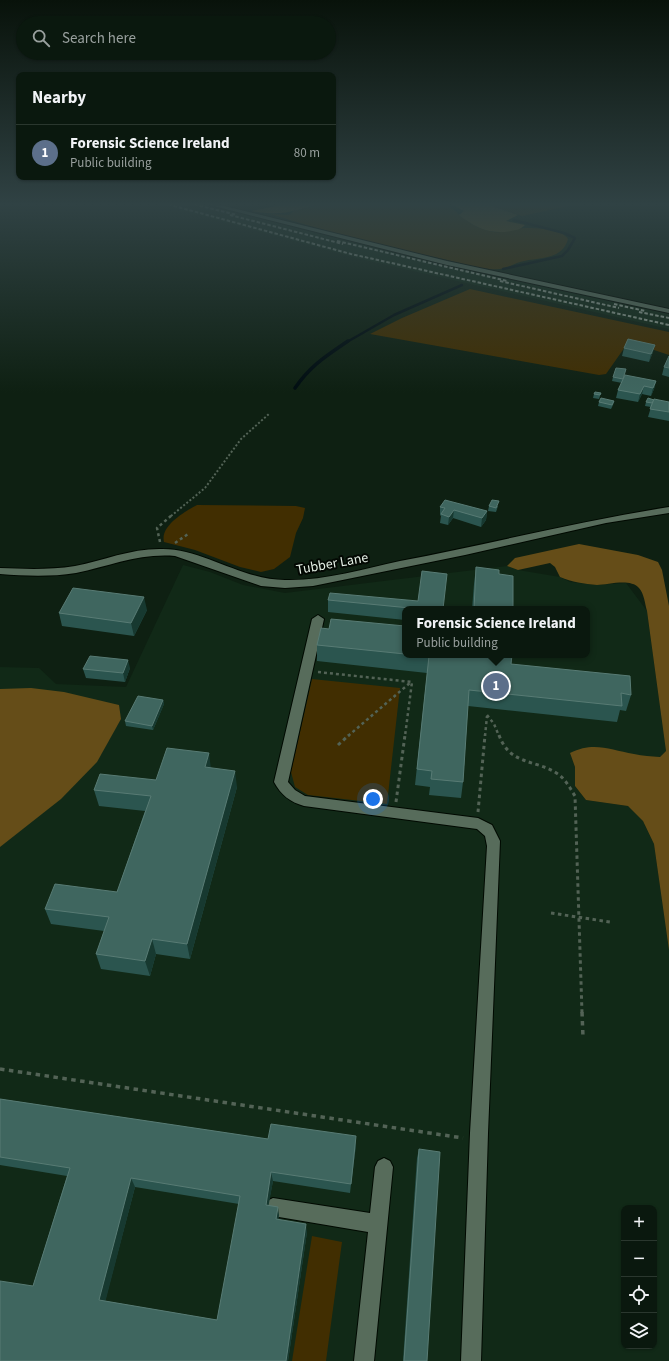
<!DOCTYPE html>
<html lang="en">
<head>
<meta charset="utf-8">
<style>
	:root { --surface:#0a180e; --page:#132117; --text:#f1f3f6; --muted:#99a09e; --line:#2a372e; --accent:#2563eb }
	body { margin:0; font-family:"Source Sans 3",sans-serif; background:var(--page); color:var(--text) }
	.controls { position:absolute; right:12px; bottom:12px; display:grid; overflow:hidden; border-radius:8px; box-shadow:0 1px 3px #0004 }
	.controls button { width:36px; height:36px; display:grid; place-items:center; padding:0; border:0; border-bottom:1px solid var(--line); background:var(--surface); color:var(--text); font:20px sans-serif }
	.you { position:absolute; left:373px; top:799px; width:14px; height:14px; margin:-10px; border:3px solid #fff; border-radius:50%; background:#1a73e8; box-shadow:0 0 0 6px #1a73e833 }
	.badge { display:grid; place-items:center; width:26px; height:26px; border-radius:50%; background:var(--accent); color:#fff; font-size:13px; font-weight:700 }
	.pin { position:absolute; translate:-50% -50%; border:2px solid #fff; box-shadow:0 1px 4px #0006 }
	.popup { position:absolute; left:402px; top:606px; width:188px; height:52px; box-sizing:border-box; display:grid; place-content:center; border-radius:8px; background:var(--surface); filter:drop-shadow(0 1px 3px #0005); font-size:13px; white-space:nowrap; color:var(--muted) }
	.popup b { font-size:15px; color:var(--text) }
	.popup::after { content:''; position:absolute; left:50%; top:100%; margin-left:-8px; border:8px solid transparent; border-top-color:var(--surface) }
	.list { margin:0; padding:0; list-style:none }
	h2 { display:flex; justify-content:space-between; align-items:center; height:52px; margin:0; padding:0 16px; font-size:17px }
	h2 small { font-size:13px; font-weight:400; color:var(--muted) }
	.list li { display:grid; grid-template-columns:26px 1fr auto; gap:12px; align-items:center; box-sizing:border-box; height:56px; padding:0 16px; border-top:1px solid var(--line) }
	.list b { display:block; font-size:15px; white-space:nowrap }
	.list p { margin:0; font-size:13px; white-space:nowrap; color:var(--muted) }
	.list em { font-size:13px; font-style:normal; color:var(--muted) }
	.icon { flex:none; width:22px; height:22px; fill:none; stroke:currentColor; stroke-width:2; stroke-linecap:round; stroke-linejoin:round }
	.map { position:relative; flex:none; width:669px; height:1361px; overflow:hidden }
	.search { position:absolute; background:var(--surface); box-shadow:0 1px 3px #0004; left:16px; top:16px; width:320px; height:44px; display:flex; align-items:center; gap:10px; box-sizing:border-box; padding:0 14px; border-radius:22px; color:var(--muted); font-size:15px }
	.panel { position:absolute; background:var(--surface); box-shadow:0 1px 3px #0004; left:16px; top:72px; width:320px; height:108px; border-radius:8px }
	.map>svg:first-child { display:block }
</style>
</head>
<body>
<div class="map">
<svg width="669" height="1361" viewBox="0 0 669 1361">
	<rect width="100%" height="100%" fill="#0e2012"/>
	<!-- built -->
	<g fill="#112917" fill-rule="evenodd">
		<path d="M153,203H213L403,251L669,309V329L356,258Z"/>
		<path d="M183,565L210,572L243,585L285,593L507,566L518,570L560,577L570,582L596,585L626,583L647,611L666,751L660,757L570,753L575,767V786L586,800L628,806L643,821L654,844L669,950V1361H0V667L39,668L56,684L126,687ZM405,609H587V655H405ZM624,1208H654V1346H624Z"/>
	</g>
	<!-- green -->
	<g fill="#412e01">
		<path d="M328,203H445C460,214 470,227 489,231C502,235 514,228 526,228C537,228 562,229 568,239C562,261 537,257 520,262C513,264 506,269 500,269C486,271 457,262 443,259C385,246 327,232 270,214L289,215L294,211Z"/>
		<path d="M483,203H583L522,216Z"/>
		<path d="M470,289L669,332V355L651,349L625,347L606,374L599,375L370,334L402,318Z"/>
		<path d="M197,505L296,506L305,508L303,518L296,533L290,557L274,569L261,572L240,567L195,550L164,542C160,526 184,512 197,505Z"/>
		<path d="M312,679L400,688L387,804L308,795L295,787L291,772Z"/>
		<path d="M312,1236L342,1242L326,1361H292Z"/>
	</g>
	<!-- forest -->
	<g fill="#654d18">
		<path d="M291,203H325C295,210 283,217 251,211Z"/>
		<path d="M449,203H483L518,215L506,221L525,225C521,229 517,230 511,231C491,235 475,228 459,215L464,211Z"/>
		<path d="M579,544L638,555L658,562L662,570L669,606V950L654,844L643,821L628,806L586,800L575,786V767L570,753C594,741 610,750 634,754C643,756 651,756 660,757L666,751L647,611C645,604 644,593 639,588C630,578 608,585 597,585C584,584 572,582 560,577L555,567L550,563L518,570L507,566L515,558Z"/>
		<path d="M31,688L64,692L119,705L121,719L97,762L61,799L0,847V689Z"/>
	</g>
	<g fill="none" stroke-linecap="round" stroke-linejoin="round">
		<!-- stream-far1 -->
		<g stroke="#000d11" stroke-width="2.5">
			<path d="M503,269L562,256L568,250L575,238L564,233L514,220"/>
			<path d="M347,342L394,315L462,285"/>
		</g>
		<!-- stream -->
		<path stroke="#000d11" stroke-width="3.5" d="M295,388C310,366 326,356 348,341"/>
		<!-- minor casing -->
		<g stroke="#000901" stroke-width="2">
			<g id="minor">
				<path d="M202,203H212L447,261L669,309V313L447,265Z"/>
				<path d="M669,507V513L606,523L465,555L313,586L285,588L261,586L175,556C140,553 110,566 76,573C51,577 25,576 0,574V568C25,569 50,570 75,566C105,560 132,548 163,549C203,549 242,580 285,580C323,581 363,569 400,561C490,544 579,521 669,507Z"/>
				<path d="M318,615L324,619L288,782L295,790L305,796L478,818L492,825L500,841L488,1133L481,1361H461L470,1133L487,846L485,836L477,829L304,806C290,802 281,795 274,782L312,619Z"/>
				<path d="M384,1158L390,1161L393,1167L374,1361H354L368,1232L273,1216L267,1213L264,1207L267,1201L273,1198L370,1213L375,1167L378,1161Z"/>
			</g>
		</g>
		<!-- path-far3 -->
		<path stroke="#536356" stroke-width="2" stroke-dasharray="2 2" stroke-linecap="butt" d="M171,516L205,488L241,439L270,413"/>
		<!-- path-far2 -->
		<g stroke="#536356" stroke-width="2.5" stroke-dasharray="3 3" stroke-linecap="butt">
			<path d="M160,542L157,528L172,515"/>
			<path d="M175,543L188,534"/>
			<path d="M318,672L412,682L405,736"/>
			<path d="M487,715L494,724L499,736"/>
			<path d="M348,736L411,682"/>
			<path d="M485,736L487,716"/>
		</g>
		<!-- path-far1 -->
		<g stroke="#536356" stroke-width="3" stroke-dasharray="3.5 3.5" stroke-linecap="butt">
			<path d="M499,735C510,766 536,759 558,774C566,780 570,788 575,796L582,1013"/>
			<path d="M338,745L349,735"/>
			<path d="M396,802L405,735"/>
			<path d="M478,812L485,735"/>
			<path d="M551,913L610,922"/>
		</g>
		<!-- path -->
		<g stroke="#536356" stroke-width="3.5" stroke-dasharray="4.5 4.5" stroke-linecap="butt">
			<path d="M582,1012L583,1037"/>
			<path d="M0,1069L463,1138"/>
		</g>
		<!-- minor -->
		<use href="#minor" fill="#576c5b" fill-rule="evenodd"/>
		<!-- rail -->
		<g stroke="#8a988c" stroke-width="2" stroke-dasharray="3.5 2" stroke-linecap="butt">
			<path d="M163,203L351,254L669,325"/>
			<path d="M189,203L237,215"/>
			<path d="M230,215L343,244"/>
			<path d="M337,241L507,281"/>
			<path d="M500,281L619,308"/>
			<path d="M614,304L645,311"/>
			<path d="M639,312L669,318"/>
		</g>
	</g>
	<!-- wall -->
	<g fill="#2b554f" fill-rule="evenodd">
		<path d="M624,348L653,352L649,362L622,356Z"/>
		<path d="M669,356V377L662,375L664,367Z"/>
		<path d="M613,377H624L656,381L654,389L651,396L642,394L638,402L616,398L618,390L622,383L612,381Z"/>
		<path d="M601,393L599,399L593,398L594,394Z"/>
		<path d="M614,401L613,405L611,409L598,406L599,402Z"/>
		<path d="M646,402H669V421L648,417L651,407L645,406Z"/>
		<path d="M489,506H498L496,512L488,511Z"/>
		<path d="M440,507L487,511L486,520L481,527L453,518L448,525L440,523L441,516L440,515Z"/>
		<path d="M476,567L499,574L513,609H472L474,584Z"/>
		<path d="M328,600L443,609H405V620L328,612Z"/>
		<path d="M147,610L134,636L62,626L59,613Z"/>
		<path d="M405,626V655H512L511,664L631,695L626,711L620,710L617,722L468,706L463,782L461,798L429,795L430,787L415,785L427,673L317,661V645L329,629Z"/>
		<path d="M130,668L125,682L86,678L83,669Z"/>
		<path d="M163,700L164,704L153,730L126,726L125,721Z"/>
		<path d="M211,768L237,787L190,959L156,954L150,976L101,969L96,954L104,931L51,924L45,909L117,892L145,811L99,806L94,790L156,780Z"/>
		<path d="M0,1099L268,1139L356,1145L350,1193L273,1181L268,1206L279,1215L278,1219L307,1232L288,1361H0L33,1286L67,1176L0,1165ZM135,1187L239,1204L217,1320L105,1301Z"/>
		<path d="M419,1149L427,1361H403L417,1158Z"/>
	</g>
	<!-- shaded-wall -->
	<g fill="#173930">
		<path d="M655,345L653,352L649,362L651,354Z"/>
		<path d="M656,381L654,389L651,396L653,388Z"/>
		<path d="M644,386L642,394L638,402L640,394Z"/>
		<path d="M454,510L453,518L448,525L449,517Z"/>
		<path d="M487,511L486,520L481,527L482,518Z"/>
		<path d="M144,597L147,610L134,636L131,623Z"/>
		<path d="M128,660L130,668L125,682L123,673Z"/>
		<path d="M163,700L164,704L153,730L152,726Z"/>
		<path d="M209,753L211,769L205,767Z"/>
		<path d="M235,771L237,787L190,959L187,944Z"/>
		<path d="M152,939L156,954L150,976L145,961Z"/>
		<path d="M356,1136V1145L350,1193L351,1184Z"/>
		<path d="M271,1172L273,1181L267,1214L266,1205Z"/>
		<path d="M131,1178L135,1187L104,1307L99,1300Z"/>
		<path d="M278,1207L279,1215L277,1227L276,1219Z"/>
		<path d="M306,1224L307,1232L288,1361H286Z"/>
	</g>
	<!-- building -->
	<g fill="#3f665f" stroke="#587b74" fill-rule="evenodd">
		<path d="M628,339L655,345L651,354L624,348Z"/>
		<path d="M669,356V368L664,367Z"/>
		<path d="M616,368L626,369L623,379L613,377Z"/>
		<path d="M625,375L656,381L653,388L644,386L640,394L618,390Z"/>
		<path d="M595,392L601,393L600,395L594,394Z"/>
		<path d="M601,398L614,401L612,405L599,402Z"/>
		<path d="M648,398L654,400L652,403L646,402Z"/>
		<path d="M654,399L669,402V412L650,409Z"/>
		<path d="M445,500L487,511L482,518L454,510L449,517L441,514L445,508L440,507Z"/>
		<path d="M492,500L499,501L496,508L489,506Z"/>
		<path d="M476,567L499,570V574L513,576V609H474Z"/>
		<path d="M422,571L447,574L443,609H420L328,600L330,593L418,601Z"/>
		<path d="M73,588L144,597L131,623L59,613Z"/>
		<path d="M331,619L405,626V654L317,645L321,628L329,629Z"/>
		<path d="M417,655H512L511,664L630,676L631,695L621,693L622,706L469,690L463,782L431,779L432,771L417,769L429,656Z"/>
		<path d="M90,656L128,660L123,673L83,669Z"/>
		<path d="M138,696L163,700L152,726L125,721Z"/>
		<path d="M167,748L209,753L205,767L235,771L187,944L152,939L145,961L96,954L109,917L45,909L55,884L117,892L151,796L94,790L100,774L156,780Z"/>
		<path d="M0,1099L268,1139L271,1124L356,1136L351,1184L271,1172L266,1205L278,1207L276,1219L306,1224L286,1361H0V1281L33,1286L70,1168L0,1157ZM131,1178L240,1196L217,1320L99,1300Z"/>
		<path d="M419,1149L440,1152L427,1361H404Z"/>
	</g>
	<!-- sky -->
	<linearGradient id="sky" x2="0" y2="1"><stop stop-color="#08120a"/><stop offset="0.52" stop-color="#304244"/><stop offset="1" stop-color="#304244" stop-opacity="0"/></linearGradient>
	<rect width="669" height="393" fill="url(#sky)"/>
	<g text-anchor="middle" stroke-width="4" stroke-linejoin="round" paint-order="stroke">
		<!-- street labels -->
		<g font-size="14" fill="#e3eee4" stroke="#030803">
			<text transform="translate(332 563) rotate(-10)" y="5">Tubber Lane</text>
		</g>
	</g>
</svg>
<div class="controls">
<button>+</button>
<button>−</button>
<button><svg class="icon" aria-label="locate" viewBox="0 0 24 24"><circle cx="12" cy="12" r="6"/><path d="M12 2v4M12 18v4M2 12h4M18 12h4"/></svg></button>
<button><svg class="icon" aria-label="layers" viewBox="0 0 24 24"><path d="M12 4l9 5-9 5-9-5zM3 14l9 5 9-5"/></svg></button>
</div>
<div class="you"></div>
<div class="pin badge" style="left:496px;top:686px;background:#5c6f8a">1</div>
<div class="popup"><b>Forensic Science Ireland</b>Public building</div>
<div class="search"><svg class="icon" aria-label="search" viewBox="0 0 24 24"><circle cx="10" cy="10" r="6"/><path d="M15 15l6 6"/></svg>Search here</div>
<section class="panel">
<h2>Nearby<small></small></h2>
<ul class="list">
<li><span class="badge" style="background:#5c6f8a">1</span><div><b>Forensic Science Ireland</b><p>Public building</p></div><em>80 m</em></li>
</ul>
</section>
</div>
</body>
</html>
